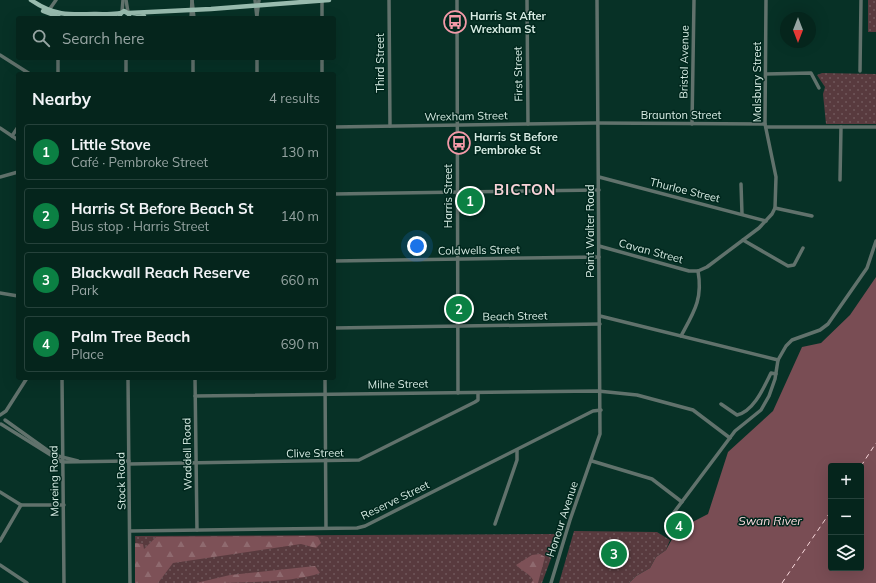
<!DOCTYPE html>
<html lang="en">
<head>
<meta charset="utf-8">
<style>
	:root { --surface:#05251c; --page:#133129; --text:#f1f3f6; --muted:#97a5a3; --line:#26423b; --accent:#0b8043 }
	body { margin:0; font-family:Mulish,sans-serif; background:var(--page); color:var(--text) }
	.controls { position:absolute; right:12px; bottom:12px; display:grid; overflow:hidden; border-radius:4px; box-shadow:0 4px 16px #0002 }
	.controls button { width:36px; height:36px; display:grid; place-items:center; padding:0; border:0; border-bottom:1px solid var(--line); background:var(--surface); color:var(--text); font:20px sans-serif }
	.compass { position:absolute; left:780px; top:12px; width:36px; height:36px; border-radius:50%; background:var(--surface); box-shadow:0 4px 16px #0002; rotate:180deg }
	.you { position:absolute; left:417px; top:246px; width:14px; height:14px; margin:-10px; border:3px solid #fff; border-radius:50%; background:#1a73e8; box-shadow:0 0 0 6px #1a73e833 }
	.badge { display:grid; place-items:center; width:26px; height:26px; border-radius:50%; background:var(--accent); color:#fff; font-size:13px; font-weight:700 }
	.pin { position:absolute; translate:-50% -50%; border:2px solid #fff; box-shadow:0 1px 4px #0006 }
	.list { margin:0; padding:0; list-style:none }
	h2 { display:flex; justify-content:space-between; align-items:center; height:52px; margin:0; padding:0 16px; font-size:17px }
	h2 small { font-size:13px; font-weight:400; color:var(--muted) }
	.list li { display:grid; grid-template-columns:26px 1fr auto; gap:12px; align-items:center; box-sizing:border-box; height:56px; margin:0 8px 8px; padding:0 8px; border:1px solid var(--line); border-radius:4px }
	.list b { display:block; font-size:15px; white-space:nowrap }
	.list p { margin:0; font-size:13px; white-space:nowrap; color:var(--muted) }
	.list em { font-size:13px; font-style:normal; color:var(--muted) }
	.icon { flex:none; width:22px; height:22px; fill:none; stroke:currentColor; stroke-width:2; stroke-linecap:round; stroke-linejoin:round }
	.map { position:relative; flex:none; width:876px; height:583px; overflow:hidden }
	.search { position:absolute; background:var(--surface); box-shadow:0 4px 16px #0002; left:16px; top:16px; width:320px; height:44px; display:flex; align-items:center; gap:10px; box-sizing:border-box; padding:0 14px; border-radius:4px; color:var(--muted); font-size:15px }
	.panel { position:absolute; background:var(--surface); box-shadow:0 4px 16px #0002; left:16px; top:72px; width:320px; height:308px; border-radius:4px }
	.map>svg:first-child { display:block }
</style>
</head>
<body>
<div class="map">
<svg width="876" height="583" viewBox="0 0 876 583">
	<defs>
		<pattern id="green-dots" width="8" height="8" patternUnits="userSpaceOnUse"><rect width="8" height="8" fill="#583a3e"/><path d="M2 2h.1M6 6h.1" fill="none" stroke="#6f575a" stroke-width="1.8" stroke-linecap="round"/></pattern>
		<pattern id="forest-firs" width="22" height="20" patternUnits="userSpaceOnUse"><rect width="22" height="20" fill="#7d5157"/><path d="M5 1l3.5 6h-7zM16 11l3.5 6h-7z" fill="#8f6a6f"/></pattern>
	</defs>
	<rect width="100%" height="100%" fill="#073126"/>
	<!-- green -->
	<g fill="url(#green-dots)">
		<rect x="868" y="0" width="8" height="32"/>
		<path d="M822,73L876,74V124H826L823,94L825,87L817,75Z"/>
		<path d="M574,531L657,532L670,540L666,550L656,557L650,568L636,576L629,583H559Z"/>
		<path d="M560,534L542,583H137L135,536Z"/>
	</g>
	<!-- forest -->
	<g fill="url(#forest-firs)">
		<path d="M314,536L318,537L321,543L316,548L301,544L173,563L158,583H135V543L143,544L144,549L156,537Z"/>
		<path d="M540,554L545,557L538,583H531L533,580C529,573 522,571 516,565L532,555Z"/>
		<path d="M315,566L320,573C294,583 228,583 196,583L230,575Z"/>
	</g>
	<!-- water -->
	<path fill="#794d54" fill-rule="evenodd" d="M876,277V583H629L636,576L650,568L656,557L666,550L677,530L708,514L728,452L773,411L802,347L821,343L850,315ZM831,466H861V568H831Z"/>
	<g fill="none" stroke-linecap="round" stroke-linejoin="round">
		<!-- ferry -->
		<g stroke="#fad9dd" stroke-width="1" stroke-dasharray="5 4" stroke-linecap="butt">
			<path d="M861,466L876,443"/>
			<path d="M782,583L831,511"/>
		</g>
		<!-- minor -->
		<g stroke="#61726c" stroke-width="3.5">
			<path d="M126,0L128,12"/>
			<path d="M192,0L194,18"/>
			<path d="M255,0L257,18"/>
			<path d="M322,0V18"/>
			<path d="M389,0L390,126"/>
			<path d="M457,0L458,393"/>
			<path d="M527,0L528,124"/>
			<path d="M49,10L56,0"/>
			<path d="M122,12L123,0"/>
			<path d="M257,15L259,0"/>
			<path d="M191,18L192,0"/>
			<path d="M0,55L30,74"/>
			<path d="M58,58V74"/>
			<path d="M126,58V74"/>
			<path d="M193,58V74"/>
			<path d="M257,58V74"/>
			<path d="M322,58V74"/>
			<path d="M860,71L861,0"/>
			<path d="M766,74L811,73L819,88"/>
			<path d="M692,124L694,0"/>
			<path d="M334,127L595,123L765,124"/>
			<path d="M766,127H876"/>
			<path d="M0,128L18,140"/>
			<path d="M12,136L18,127"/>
			<path d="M0,177L18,172"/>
			<path d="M599,177L766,221"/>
			<path d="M840,180L841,127"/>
			<path d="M741,184L742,214"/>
			<path d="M334,194L599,190"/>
			<path d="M775,208L812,216"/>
			<path d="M743,240L788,266L794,265L803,248"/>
			<path d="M599,246L689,271H698L707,267L759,228L772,214L775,208L776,177L765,124L766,0"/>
			<path d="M334,261L599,257"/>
			<path d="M0,293L18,296"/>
			<path d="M600,316L778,360"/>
			<path d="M334,328L600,324"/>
			<path d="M681,336C694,312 703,299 698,271"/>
			<path d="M62,378L64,583"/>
			<path d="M128,378L130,583"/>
			<path d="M195,378L197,530"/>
			<path d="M325,378L326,528"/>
			<path d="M195,396L598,391L637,395L693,410L730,438"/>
			<path d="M721,404L737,415C754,411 764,387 771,373L776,374"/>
			<path d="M0,415L6,411L27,378"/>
			<path d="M5,420L54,455L78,461"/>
			<path d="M1,424L62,462L129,461"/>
			<path d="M592,461L652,479L682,502"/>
			<path d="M129,464L359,460L475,402L478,400V393"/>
			<path d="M0,492L21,505H64"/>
			<path d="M666,523L735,431L761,410L769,396L775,379L778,360L786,346L792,340L820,330L828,324L867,268L876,241"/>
			<path d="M495,524L517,460V450"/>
			<path d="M130,531L357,528L365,526L593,411L601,410"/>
			<path d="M0,541L21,505"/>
			<path d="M0,565L27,583"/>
			<path d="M551,583L570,520L600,434L597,0"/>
		</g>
		<!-- major -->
		<g stroke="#98bbae" stroke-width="4.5">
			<path d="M31,0C54,16 69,15 96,14C105,14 112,15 121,13"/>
			<path d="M43,11L59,17"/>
			<path d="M129,13L211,9L329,0"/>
			<path d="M120,18V14L124,11L129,14V18"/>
			<path d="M133,18L144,16"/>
		</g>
	</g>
	<!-- icons -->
	<defs>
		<g id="bus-ring" transform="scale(1.15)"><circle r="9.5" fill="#00271d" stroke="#f39aa8" stroke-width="1.5"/><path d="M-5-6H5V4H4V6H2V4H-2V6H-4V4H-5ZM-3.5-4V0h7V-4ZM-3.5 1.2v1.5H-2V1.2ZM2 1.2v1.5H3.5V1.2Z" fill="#f39aa8"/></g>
	</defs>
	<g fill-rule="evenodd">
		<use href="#bus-ring" x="455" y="22"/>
		<use href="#bus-ring" x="459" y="143"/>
	</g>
	<g text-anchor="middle" stroke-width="3" stroke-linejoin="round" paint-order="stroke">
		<!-- poi labels -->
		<g font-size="11" font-weight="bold" fill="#d7ece4" stroke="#00271d" text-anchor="start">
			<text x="470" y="20">Harris St After<tspan x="470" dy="13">Wrexham St</tspan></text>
			<text x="474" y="141">Harris St Before<tspan x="474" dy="13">Pembroke St</tspan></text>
		</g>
		<!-- street labels -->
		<g font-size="11" fill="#d7ece4" stroke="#00271d">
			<text transform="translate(684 62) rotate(-89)" y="4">Bristol Avenue</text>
			<text transform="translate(380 63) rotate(-90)" y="4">Third Street</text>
			<text transform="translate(518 74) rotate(-91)" y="4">First Street</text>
			<text transform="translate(757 82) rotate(-90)" y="4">Malsbury Street</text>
			<text x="681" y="119">Braunton Street</text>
			<text transform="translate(466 116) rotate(-1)" y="4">Wrexham Street</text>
			<text transform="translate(685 190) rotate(14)" y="4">Thurloe Street</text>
			<text transform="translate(448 196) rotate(-90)" y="4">Harris Street</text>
			<text transform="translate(590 231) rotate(-90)" y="4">Point Walter Road</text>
			<text transform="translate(479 250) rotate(-1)" y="4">Coldwells Street</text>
			<text transform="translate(651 251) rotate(15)" y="4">Cavan Street</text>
			<text transform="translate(515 316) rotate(-1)" y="4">Beach Street</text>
			<text transform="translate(398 384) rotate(-1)" y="4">Milne Street</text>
			<text transform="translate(315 453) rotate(-1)" y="4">Clive Street</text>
			<text transform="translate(187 454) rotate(-91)" y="4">Waddell Road</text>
			<text transform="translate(54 481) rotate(-91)" y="4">Moreing Road</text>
			<text transform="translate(121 481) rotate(-91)" y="4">Stock Road</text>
			<text transform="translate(395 500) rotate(-26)" y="4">Reserve Street</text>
			<text transform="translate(562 519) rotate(-72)" y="4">Honour Avenue</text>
		</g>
		<!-- water labels -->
		<g font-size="12" font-style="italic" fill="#fad9dd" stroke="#00271d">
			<text x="770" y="525">Swan River</text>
		</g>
		<!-- district labels -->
		<g font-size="15" font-weight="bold" letter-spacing="1" fill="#f7d3d8" stroke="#00271d">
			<text x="525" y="195">BICTON</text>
		</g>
	</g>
</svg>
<div class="controls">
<button>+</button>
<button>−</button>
<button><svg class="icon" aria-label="layers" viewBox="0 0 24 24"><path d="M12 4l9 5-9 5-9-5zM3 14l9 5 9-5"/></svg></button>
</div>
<svg class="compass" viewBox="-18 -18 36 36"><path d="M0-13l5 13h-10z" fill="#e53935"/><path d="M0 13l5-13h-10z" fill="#97a5a3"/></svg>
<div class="you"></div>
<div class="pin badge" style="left:470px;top:201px">1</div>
<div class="pin badge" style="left:459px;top:309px">2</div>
<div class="pin badge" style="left:614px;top:554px">3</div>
<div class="pin badge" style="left:679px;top:526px">4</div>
<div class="search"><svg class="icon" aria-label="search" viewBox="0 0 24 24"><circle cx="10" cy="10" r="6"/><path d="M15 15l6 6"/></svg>Search here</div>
<section class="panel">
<h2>Nearby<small>4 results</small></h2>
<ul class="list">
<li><span class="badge">1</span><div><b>Little Stove</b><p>Café · Pembroke Street</p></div><em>130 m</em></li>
<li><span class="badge">2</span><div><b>Harris St Before Beach St</b><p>Bus stop · Harris Street</p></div><em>140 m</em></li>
<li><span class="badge">3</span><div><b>Blackwall Reach Reserve</b><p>Park</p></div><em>660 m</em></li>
<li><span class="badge">4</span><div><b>Palm Tree Beach</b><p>Place</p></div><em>690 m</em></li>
</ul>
</section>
</div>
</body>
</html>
